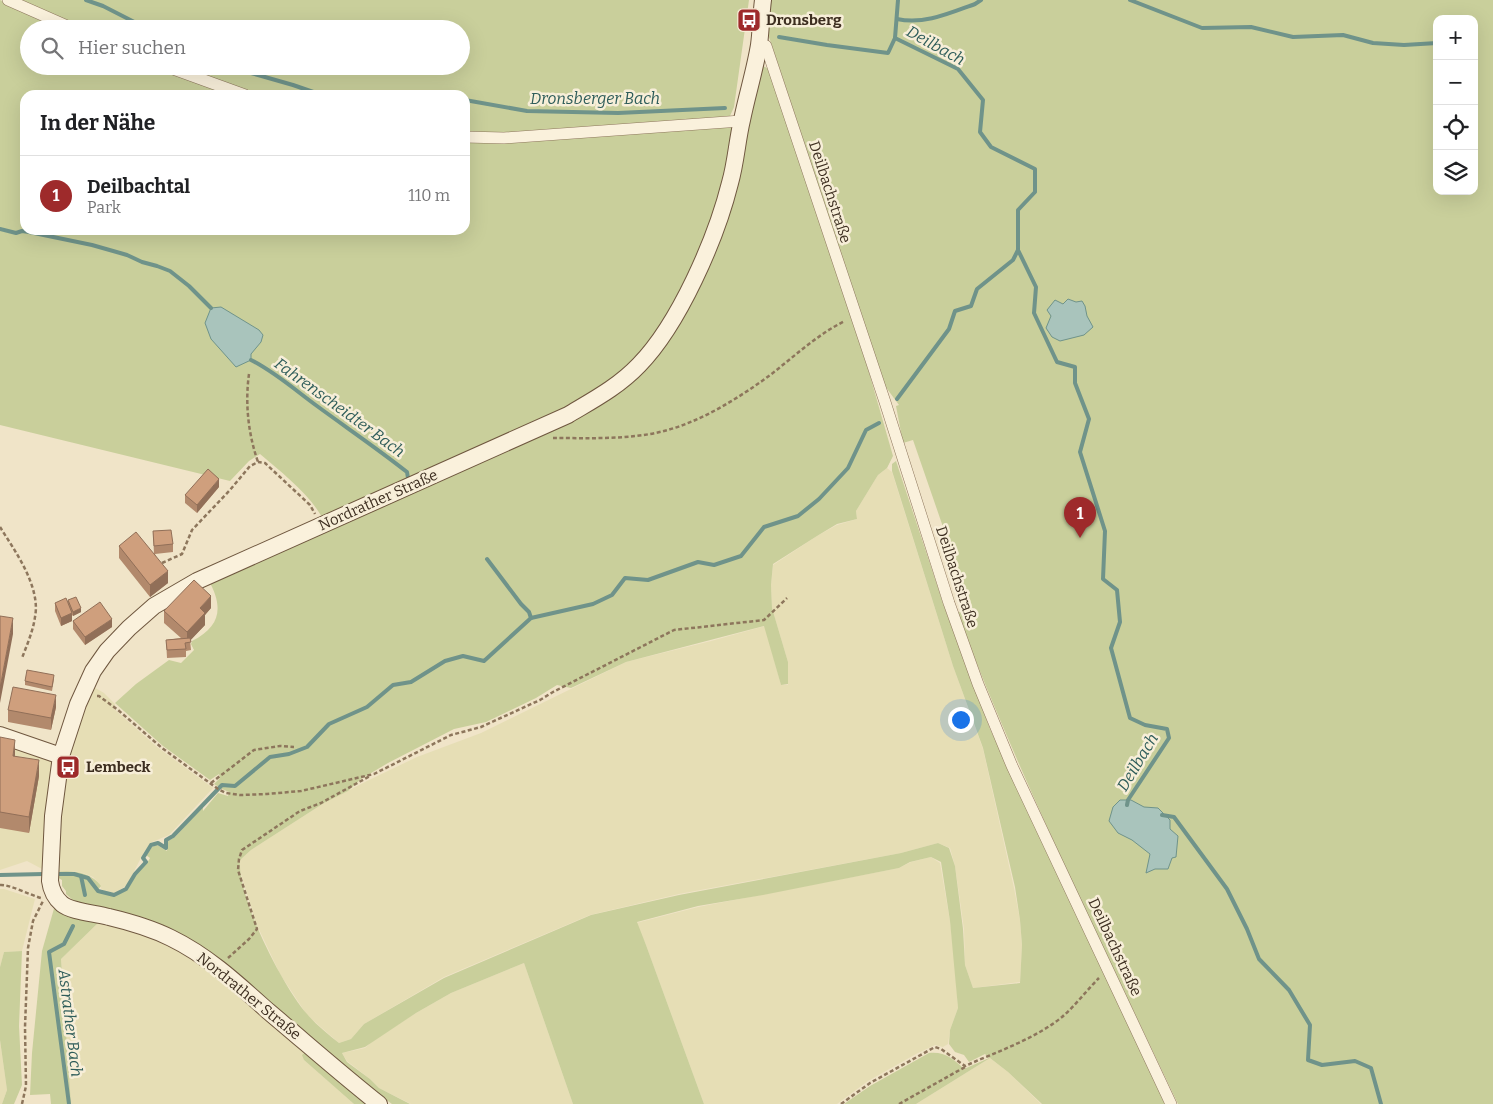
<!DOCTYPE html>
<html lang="de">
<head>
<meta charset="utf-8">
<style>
	:root { --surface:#fff; --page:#f6f6f6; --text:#202124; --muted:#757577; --line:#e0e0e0; --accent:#9e2a2b }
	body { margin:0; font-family:Bitter,serif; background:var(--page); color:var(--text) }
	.controls { position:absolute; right:15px; top:15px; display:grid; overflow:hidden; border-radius:10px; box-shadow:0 5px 20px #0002 }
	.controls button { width:45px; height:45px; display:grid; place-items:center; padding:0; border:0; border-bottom:1px solid var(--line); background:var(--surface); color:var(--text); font:25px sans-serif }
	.you { position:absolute; left:960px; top:719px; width:18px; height:18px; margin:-12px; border:4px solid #fff; border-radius:50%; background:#1a73e8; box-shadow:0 0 0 8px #1a73e833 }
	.badge { display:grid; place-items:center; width:32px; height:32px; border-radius:50%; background:var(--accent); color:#fff; font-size:16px; font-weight:700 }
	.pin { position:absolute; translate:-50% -41px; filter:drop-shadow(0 1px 2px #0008) }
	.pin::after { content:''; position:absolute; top:26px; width:18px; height:15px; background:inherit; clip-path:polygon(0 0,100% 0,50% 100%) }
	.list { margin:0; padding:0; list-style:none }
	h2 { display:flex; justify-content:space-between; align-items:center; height:65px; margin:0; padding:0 20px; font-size:21px }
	h2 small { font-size:16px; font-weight:400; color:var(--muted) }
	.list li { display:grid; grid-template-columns:32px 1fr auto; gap:15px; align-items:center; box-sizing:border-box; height:80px; padding:0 20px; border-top:1px solid var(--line) }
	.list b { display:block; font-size:19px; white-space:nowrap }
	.list p { margin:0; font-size:16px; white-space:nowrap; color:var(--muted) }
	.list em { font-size:16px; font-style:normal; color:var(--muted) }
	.icon { flex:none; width:28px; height:28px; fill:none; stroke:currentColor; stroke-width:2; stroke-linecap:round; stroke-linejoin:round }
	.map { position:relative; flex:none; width:1493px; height:1104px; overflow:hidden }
	.search { position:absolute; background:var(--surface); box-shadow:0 5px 20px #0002; left:20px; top:20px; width:450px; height:55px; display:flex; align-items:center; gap:12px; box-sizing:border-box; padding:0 18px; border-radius:28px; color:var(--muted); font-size:19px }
	.panel { position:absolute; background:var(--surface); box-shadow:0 5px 20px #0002; left:20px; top:90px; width:450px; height:145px; border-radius:15px }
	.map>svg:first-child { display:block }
</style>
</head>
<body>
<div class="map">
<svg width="1493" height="1104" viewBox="0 0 1493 1104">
	<rect width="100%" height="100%" fill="#f0e4c8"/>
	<!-- farmland -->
	<g fill="#e6deb5">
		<path d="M887,468L892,472L953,666L983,749L1014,888L1020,920L1022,946L1020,982L973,988L965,965L964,929L955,866L950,848L938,843L901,853L679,894L590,915L444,977L364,1024L351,1039L339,1043L307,1015L280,974L256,923L240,871V860L251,850L324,803L367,781L417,757L481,733L626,662L711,641L765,626L781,685H788V662L772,608L771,585L773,565L817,536L837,525L857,519L856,511L878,475Z"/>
		<path d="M92,686L104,693L115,704L114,709L157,747L213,788L169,835L152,842L144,852L127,885L114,894L103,892L98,882L93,877L83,873L73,871L57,872L44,870L27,861L0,870V741L67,763Z"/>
		<path d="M931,857L940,863L950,921L955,965L958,1008L950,1030L948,1044L943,1047L935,1045L916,1054L868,1081L837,1104H704L646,945L636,923L698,907L899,868L911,862Z"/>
		<path d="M0,889H4L35,899L22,951L4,952L0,967Z"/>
		<path d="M99,922L146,935L167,944L216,973L306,1052L304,1060L354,1104H71L61,959Z"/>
		<path d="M524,963L573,1104H411L379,1088L370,1079L347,1061L342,1053L365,1048L375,1039L416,1013L451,993Z"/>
		<path d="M0,1040L7,1090L2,1104H0Z"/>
		<path d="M990,1058L1008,1072L1041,1104H916Z"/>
	</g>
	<!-- green -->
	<g fill="#c9cf9b" fill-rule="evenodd">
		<path d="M0,0L67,29H29V66H158L237,95H25V230H465V142L722,125L735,128L732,150L705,239L674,303L656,333L619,376L566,408L536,420L323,519C309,493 282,473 260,454L249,461L230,481L0,425Z"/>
		<path d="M19,0H749L734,107L730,116C643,125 553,135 465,133V95H258L173,66H461V29H85Z"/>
		<path d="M771,0H1493V1104H1178C1101,942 1021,781 957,613L971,608L913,440L903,443L896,406L899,405L885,386L770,40L768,35ZM1437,19H1474V191H1437Z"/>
		<path d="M763,66L767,68L771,74L866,362L893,456L887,468L878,475L856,511L857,519L837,524L817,536L773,564L771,585L772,608L788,662V684L781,685L764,626L626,662L571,688L557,685L536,698L486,722L454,729L388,763L361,779L348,791L324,803L251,850L240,860C237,897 282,985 307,1014C316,1025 328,1034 339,1043L351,1039L364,1024L444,978L591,915L679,895L901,853L938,843L949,848L955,866L963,929L965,965L973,988L1020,983L1022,945L1020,920L1015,887L983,748L953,666L892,471V464L896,461L944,606L990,729L1165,1104H1042L1008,1072L990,1058L916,1104H844L870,1086L929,1053C944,1051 954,1059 964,1069L989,1058L985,1054L969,1062L964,1055L955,1052L949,1044L950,1030L958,1008L950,921L941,862L931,857L910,862L899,868L763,895L698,906L637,922L646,945L704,1104H573L524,963L451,993L416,1013L365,1047L342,1053L347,1062L370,1079L379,1088L410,1104H392L377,1093L235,972L75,902L66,894V891L62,886V880L57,877V872C72,870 91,872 101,886L97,891C106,896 118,897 126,890C131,886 133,878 137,873C141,868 147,864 150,858L146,855L152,847L157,845L167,851L168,841L175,837L203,807V811L218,793L228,796L229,792L222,789L214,784L220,778L219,774L210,780L163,746L115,703L136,684L169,660L181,663L194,650L191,644L192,641C220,627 224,608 209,581L571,418L665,340L748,122Z"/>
		<path d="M55,905L99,922L61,959L71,1104H51L50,1094L30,1095L32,1053L42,951Z"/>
		<path d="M22,951L19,1026L22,1085L14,1104H2L7,1090L0,1040V967L4,952Z"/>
		<path d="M306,1052L368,1104H354L304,1060L302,1055Z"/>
	</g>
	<!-- water -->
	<g fill="#a9c4bc" stroke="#6f938a">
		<path d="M1068,299L1076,302L1082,301L1085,306L1087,316L1093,327L1084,335L1060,341L1052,337L1046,328L1051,316L1047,310L1055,300L1063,304Z"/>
		<path d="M221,307L259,330L263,335L261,342L251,354V360L236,367L211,339L205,323L211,308Z"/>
		<path d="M1120,800H1131L1144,807L1158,808L1170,820V829L1178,836L1176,857L1172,858L1168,869H1155L1146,873L1150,854L1132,840L1118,833L1109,821L1113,807Z"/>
	</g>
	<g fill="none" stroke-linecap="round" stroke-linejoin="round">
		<!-- stream -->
		<g stroke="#6f938a" stroke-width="4">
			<path d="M86,0L103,6L148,29"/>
			<path d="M898,0L895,38L958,69L983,100L980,132L991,147L1035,169V192L1018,210V250L1036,287L1034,313L1057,362L1075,367V383L1089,419L1080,452L1105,531L1103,579L1117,590L1120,622L1111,648L1130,718L1145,725L1167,729L1169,738L1128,800L1127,805"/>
			<path d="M1130,0L1202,28L1251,27L1293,37L1343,35L1373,43L1404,45L1437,43"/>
			<path d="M897,19C924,25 950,13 975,4L981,0"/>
			<path d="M779,37L827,45L888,53L895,38"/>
			<path d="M226,66L293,85L322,95"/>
			<path d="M465,100L527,111L618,113L725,108"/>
			<path d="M0,229L16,233L22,231L29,232L92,245L127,255L142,262L157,266L170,271L189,286L211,308"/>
			<path d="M251,360C275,372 295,390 317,406C347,428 378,449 407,472L408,478"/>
			<path d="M897,399L949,329L955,311L971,306L977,289L1013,260L1018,250"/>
			<path d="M487,559L521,604L529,612L531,618"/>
			<path d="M1162,815L1174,817L1227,889L1247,929L1259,959L1289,990L1310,1025L1308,1060L1322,1065L1355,1061L1371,1068L1381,1104"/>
			<path d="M56,874H74L88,878L98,891L114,895L126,889L135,874L146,862L143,858L151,845L158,843L166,848V840L173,836L222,785L235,786L270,757L289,754L307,747L329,724L367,707L393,685L411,682L445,661L463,656L484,661L531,618L593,604L612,595L625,578L648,580L698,562L714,565L741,556L764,527L798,516L819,499L848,468L866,430L879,423"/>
			<path d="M0,875L44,874"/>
			<path d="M81,876L85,895"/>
			<path d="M69,1104L49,952L64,944L73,926"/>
		</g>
		<!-- street casing -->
		<g stroke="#8d765c" stroke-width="12">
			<g id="street">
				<path d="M8,0L74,29"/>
				<path d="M759,47L766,46L885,402L949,603L978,684L1012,766L1171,1104"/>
				<path d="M165,66L245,95"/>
				<path d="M465,137L504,138L741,121"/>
			</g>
		</g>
		<!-- secondary casing -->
		<g stroke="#6f573f" stroke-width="18">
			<g id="secondary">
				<path d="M0,735L61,756"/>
				<path d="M379,1104C341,1074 305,1042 268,1011C238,984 208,956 171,938C151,928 130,922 109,917C96,913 72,912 62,904C55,898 51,889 50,881L53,816L61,756L78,704L93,671L107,651L129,628L154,606L197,581L568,415C593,400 618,387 639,365C679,324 716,239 730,183C736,162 737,141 742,120C747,95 755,70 759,45C761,30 761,15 763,0"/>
			</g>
		</g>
		<!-- path -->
		<g stroke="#8d765c" stroke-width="2.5" stroke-dasharray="4 2.5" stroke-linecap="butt">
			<path d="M249,374C245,403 248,433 258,462"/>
			<path d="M553,438C589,438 629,440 664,431C699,422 732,402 762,381C790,361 814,336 845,321"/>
			<path d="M0,527C15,551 41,587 35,617C33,631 27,645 22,658"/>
			<path d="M162,563L182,554L192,530L230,490L250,466L258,462L265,463L310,505L315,514"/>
			<path d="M97,696H99L118,710L162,748L218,789L226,793L240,795L267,794L301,791L374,774L451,735L481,727L540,700L553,692L674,630L764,620L787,598"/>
			<path d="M211,783L254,750L280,746L294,747"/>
			<path d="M0,885C9,884 30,895 41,898"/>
			<path d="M228,958L249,939L257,929L238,870L239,859L242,850L300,811L321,803L370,776"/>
			<path d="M22,1104L26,1086L25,1027L28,948L33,921L43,901"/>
			<path d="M841,1104L870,1083L935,1047L941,1049L965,1066C996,1052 1035,1039 1062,1017C1075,1006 1086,991 1099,978"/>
			<path d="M899,1104L965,1067"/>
		</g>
		<!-- street -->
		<use href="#street" stroke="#faf1dc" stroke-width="11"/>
		<!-- secondary -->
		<use href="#secondary" stroke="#faf1dc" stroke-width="16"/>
	</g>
	<!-- wall -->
	<g fill="#b2896c">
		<path d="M219,487L197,513L185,503V495Z"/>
		<path d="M153,531L173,544V552L155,554L168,583L150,597L119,558V546L154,554Z"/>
		<path d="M68,600L81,612L73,616L72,615V621L61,626L55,611V603H68Z"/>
		<path d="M211,608L205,615V625L190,640L191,650L186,651V657L167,658L166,640L181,638L164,623V611Z"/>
		<path d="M73,621L112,627L85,645L73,629Z"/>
		<path d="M54,679L52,691L25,685V681Z"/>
		<path d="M56,707L51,730L8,722V710Z"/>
		<path d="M0,737L15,756L39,776L29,833L0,828Z"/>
	</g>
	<!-- shaded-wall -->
	<g fill="#916f58">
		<path d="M219,479V487L197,513V505Z"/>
		<path d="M168,571V583L150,597V585Z"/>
		<path d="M211,596V608L205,615V625L188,643H187V632L200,608Z"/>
		<path d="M81,608V612L73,616V612Z"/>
		<path d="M72,613V621L61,626V618Z"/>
		<path d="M13,618V634L0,703V688Z"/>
		<path d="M112,619V627L85,645V637Z"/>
		<path d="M56,695V707L51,730V718Z"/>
		<path d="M15,740V755L13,772V756Z"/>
		<path d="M39,760V776L29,833V817Z"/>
	</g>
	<!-- building -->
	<g fill="#cf9f7d" stroke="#916f58">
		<path d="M208,469L219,479L197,505L185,495Z"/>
		<path d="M171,530L173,544L154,546L153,531Z"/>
		<path d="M136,532L168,571L150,585L119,546Z"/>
		<path d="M194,580L211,596L200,608L205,613L187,632L164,611Z"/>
		<path d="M76,597L81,608L73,612L68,600Z"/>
		<path d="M66,598L72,613L61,618L55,603Z"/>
		<path d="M100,602L112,619L85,637L73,621Z"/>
		<path d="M0,616L13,618L0,688Z"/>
		<path d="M190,638L191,642L185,643L186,649L167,650L166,640Z"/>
		<path d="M27,670L54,675L52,687L25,681Z"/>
		<path d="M13,687L56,695L51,718L8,710Z"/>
		<path d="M0,737L15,740L13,756L39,760L29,817L0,812Z"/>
	</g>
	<!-- icons -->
	<defs>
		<g id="bus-square" transform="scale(1.25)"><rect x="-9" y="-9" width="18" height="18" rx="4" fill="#9e2a2b" stroke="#f7eed8"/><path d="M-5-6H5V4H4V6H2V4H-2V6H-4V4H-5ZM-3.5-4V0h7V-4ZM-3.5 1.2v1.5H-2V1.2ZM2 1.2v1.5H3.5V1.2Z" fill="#fff"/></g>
	</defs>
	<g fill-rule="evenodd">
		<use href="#bus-square" x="749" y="20"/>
		<use href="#bus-square" x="68" y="767"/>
	</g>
	<g text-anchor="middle" stroke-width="5" stroke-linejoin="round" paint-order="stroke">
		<!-- poi labels -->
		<g font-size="15" font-weight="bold" fill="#3d2e20" stroke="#f7eed8" text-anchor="start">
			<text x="766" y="25">Dronsberg</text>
			<text x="86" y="772">Lembeck</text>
		</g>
		<!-- street labels -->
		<g font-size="15" fill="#3d2e20" stroke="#f7eed8">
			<text transform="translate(830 192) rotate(72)" y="5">Deilbachstraße</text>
			<text transform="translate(378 500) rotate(-24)" y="5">Nordrather Straße</text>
			<text transform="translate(957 577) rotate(72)" y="5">Deilbachstraße</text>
			<text transform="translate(1115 947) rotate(65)" y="5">Deilbachstraße</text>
			<text transform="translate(249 996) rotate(39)" y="5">Nordrather Straße</text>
		</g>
		<!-- water labels -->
		<g font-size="16" font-style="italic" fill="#2f5d5a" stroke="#f7eed8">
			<text transform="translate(936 45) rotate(29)" y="6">Deilbach</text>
			<text x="595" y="104">Dronsberger Bach</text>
			<text transform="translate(340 407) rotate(36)" y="6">Fahrenscheidter Bach</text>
			<text transform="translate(1137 762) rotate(-59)" y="6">Deilbach</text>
			<text transform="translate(71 1023) rotate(83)" y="6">Astrather Bach</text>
		</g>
	</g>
</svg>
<div class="controls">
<button>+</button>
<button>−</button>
<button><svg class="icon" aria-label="locate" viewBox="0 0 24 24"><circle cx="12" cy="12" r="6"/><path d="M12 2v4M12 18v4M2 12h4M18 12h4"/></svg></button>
<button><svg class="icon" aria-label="layers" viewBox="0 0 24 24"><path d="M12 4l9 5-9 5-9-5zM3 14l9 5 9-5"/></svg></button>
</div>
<div class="you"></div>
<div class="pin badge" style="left:1080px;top:538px">1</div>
<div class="search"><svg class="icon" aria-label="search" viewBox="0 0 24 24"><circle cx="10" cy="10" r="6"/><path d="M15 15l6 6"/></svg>Hier suchen</div>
<section class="panel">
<h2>In der Nähe<small></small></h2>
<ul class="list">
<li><span class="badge">1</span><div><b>Deilbachtal</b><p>Park</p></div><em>110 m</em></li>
</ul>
</section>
</div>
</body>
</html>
